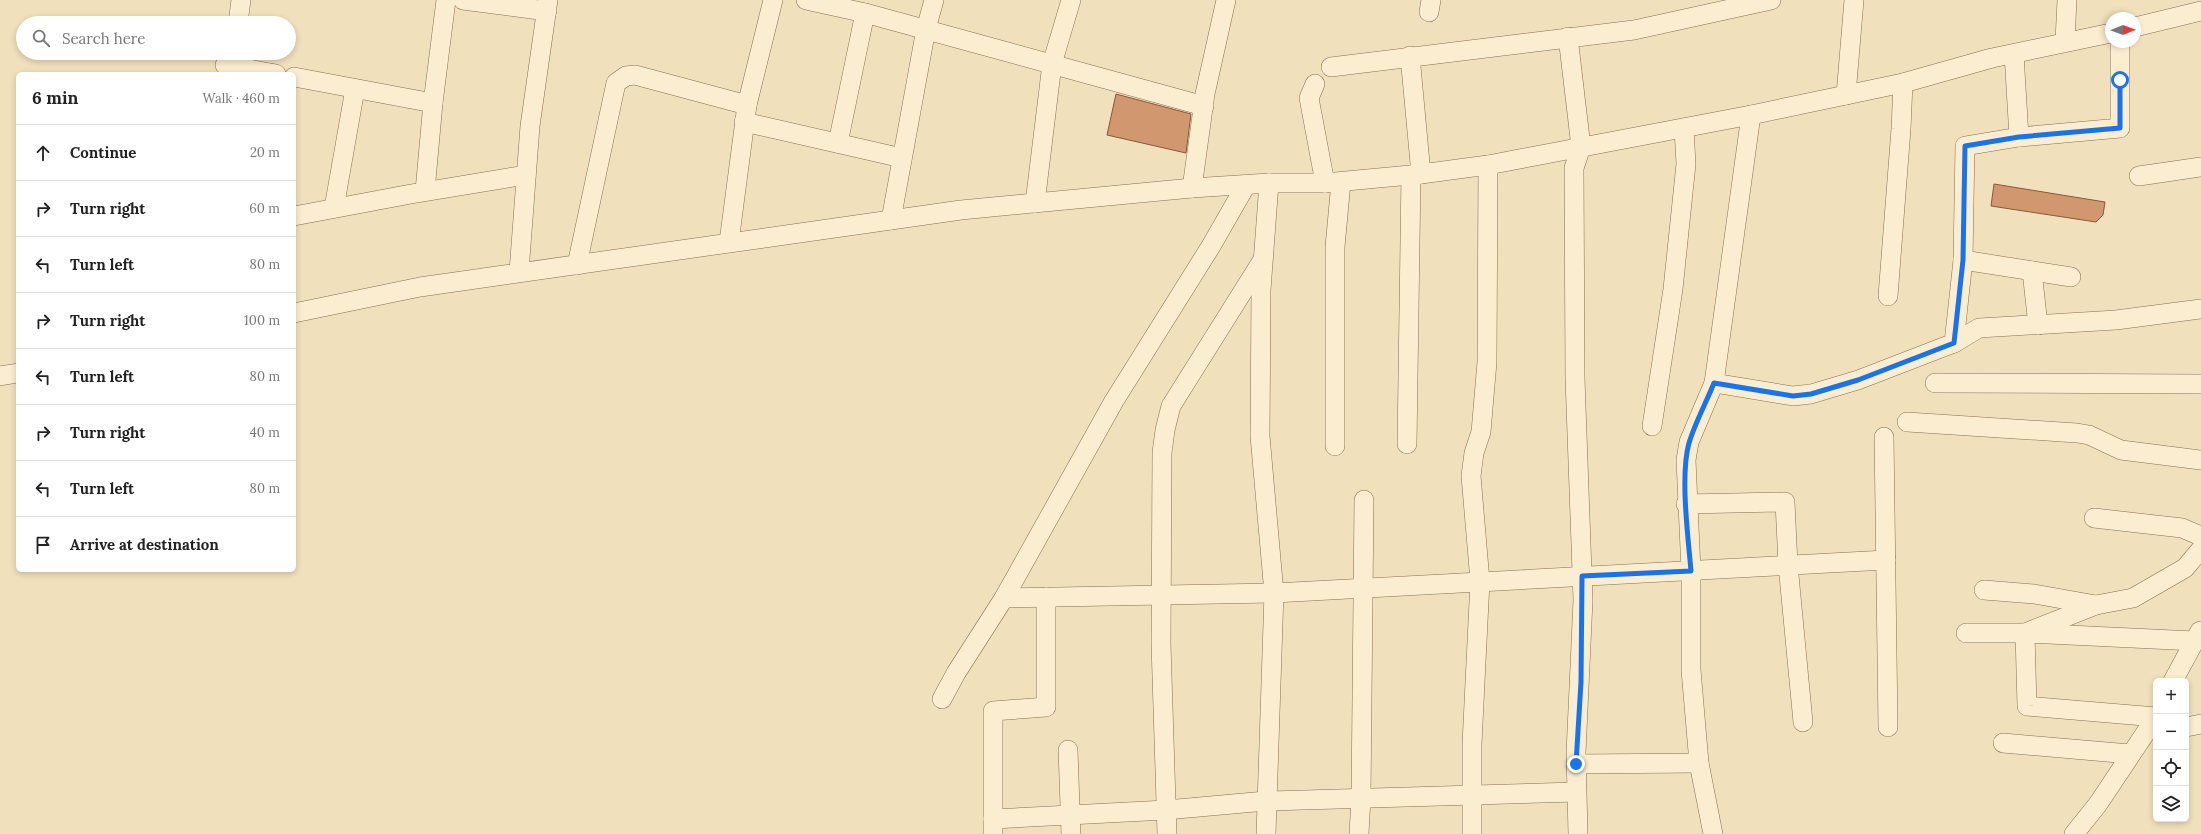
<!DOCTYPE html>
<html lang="en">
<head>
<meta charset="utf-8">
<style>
	:root { --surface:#fff; --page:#f2f2f2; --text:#222; --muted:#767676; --line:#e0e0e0 }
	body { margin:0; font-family:Lora,serif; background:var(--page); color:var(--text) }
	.controls { position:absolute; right:12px; bottom:12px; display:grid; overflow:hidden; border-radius:6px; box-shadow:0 2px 6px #0003 }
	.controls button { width:36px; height:36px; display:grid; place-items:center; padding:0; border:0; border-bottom:1px solid var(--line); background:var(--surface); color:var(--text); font:20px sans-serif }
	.compass { position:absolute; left:2105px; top:12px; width:36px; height:36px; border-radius:50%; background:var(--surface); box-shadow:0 2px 6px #0003; rotate:89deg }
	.stop { position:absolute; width:12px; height:12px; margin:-9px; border:3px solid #1a73e8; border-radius:50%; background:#fff }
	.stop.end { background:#1a73e8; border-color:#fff; box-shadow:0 1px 4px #0008 }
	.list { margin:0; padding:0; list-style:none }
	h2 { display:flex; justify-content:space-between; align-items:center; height:52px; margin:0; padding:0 16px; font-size:17px }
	h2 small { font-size:13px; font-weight:400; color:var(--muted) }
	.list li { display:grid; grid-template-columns:26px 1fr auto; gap:12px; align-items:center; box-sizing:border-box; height:56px; padding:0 16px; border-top:1px solid var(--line) }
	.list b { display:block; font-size:15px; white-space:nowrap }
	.list em { font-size:13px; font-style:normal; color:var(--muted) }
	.icon { flex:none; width:22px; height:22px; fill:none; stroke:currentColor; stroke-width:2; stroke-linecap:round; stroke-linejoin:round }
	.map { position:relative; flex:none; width:2201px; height:834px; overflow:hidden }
	.search { position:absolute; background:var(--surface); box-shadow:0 2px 6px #0003; left:16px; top:16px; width:280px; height:44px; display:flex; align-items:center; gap:10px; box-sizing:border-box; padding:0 14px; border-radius:22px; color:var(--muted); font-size:15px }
	.panel { position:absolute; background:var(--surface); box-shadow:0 2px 6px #0003; left:16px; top:72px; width:280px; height:500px; border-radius:6px }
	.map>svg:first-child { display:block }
</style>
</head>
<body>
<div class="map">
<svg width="2201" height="834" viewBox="0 0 2201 834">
	<rect width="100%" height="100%" fill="#f0e0bc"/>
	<!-- building -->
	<g fill="#d1976f" stroke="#895839">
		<path d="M1116,94L1191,114L1186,153L1107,135Z"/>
		<path d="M1994,184L2105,202L2103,215L2096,222L1991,206Z"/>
	</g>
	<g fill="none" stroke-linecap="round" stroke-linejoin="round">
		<!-- minor casing -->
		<g stroke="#886f54" stroke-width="20">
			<g id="minor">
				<path d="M463,0L547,11"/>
				<path d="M806,0L865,13L1204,106"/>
				<path d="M1429,12L1431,0"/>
				<path d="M238,23L241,0"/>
				<path d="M2135,27L2201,11"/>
				<path d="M1568,37L1581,147L1574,168L1575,378L1583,600L1576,753L1578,834"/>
				<path d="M2065,41L2067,0"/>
				<path d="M2014,54L2019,137"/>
				<path d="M1410,56L1421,174"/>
				<path d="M225,65L276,74"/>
				<path d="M1331,67L1634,30L1771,0"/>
				<path d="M294,77L433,103L425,191"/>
				<path d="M1315,84L1309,98L1325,183"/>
				<path d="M1846,95L1854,0"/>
				<path d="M433,103L446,0"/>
				<path d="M1751,115L1714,383L1793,396L1811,394L1858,380L1954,343L1963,260L1965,146L2019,137L2120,128V42"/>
				<path d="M744,122L902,158"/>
				<path d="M838,143L865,13"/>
				<path d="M2139,176L2201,167"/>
				<path d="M1192,188L1205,94L1226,0"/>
				<path d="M1035,203L1052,64L1071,0"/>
				<path d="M334,208L355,89"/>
				<path d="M294,216L411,194L526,175"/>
				<path d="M891,220L926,29L934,0"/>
				<path d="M729,242L747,105L773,0"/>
				<path d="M1963,260L2071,277"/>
				<path d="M577,265L616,83L626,76L635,75L747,105"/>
				<path d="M2032,271L2038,325"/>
				<path d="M519,272L530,126L548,0"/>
				<path d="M1888,296L1901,129L1903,83"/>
				<path d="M294,313L420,287L961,210L1192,188L1269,183H1325L1421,174L1488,165L1751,115L1903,83L1992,58L2111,33"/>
				<path d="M1954,343L1979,328L2116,320L2201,309"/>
				<path d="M0,376L18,373"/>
				<path d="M1935,383L2201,384"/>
				<path d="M1907,422L2077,433L2089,435L2121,450L2201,460"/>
				<path d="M1652,426L1673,289L1686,164L1684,129"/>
				<path d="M1884,437L1888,727"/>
				<path d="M1407,444L1411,175"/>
				<path d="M1335,446V247L1341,182"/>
				<path d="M1686,504L1785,502L1788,565L1803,722"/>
				<path d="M2094,518L2182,528L2201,536"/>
				<path d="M1984,590L2034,594L2096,605L2133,598L2185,568L2201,549"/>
				<path d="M1004,598L1274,593L1886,560"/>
				<path d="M1966,633H2025L2096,605"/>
				<path d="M2173,681L2200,631"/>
				<path d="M942,699L956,673L1004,598L1114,401L1211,246L1246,185"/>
				<path d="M2156,717L2027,706L2025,633L2195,641"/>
				<path d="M2186,727L2201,724"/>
				<path d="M2003,743L2130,754"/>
				<path d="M1068,750L1071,834"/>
				<path d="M1576,764L1699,763"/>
				<path d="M993,819L1166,810L1266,801L1576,792"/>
				<path d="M993,834V711L1046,707V597"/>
				<path d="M1167,834L1161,644L1162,453L1165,430L1171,406L1262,261"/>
				<path d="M1266,834L1274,593L1260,436L1261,290L1269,183"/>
				<path d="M1359,834L1361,798L1364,500"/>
				<path d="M1472,834V744L1480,581L1471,476L1474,453L1481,432L1487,362L1488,165"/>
				<path d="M1713,834L1699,763L1691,670V571L1686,460L1689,442L1714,383"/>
				<path d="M2074,834L2098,804L2156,717"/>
			</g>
		</g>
		<!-- minor -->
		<use href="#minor" stroke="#fbedcf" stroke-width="19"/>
	</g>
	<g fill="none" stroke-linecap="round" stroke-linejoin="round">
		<!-- route -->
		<path stroke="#1a73e8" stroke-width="5" d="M1576,764L1581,682L1582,576L1691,571C1688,536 1680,475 1689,443C1695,423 1706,403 1714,383L1793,396L1811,394L1858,380L1954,343L1963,260L1965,146L2019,137L2120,128V80"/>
	</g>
</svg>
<div class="controls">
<button>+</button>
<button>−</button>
<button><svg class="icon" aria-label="locate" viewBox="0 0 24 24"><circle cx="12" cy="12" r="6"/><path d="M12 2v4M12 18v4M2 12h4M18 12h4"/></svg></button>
<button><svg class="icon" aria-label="layers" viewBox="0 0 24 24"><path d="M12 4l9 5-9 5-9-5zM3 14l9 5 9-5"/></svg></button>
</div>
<svg class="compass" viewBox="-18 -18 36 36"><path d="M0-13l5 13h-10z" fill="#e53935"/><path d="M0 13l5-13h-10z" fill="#767676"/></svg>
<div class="stop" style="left:2120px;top:80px"></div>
<div class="stop end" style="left:1576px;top:764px"></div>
<div class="search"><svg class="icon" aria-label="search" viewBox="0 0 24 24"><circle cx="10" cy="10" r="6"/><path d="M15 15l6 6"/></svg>Search here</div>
<section class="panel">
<h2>6 min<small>Walk · 460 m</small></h2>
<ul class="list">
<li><svg class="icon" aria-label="ahead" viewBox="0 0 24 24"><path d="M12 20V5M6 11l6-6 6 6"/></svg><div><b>Continue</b></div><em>20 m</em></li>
<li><svg class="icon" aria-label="right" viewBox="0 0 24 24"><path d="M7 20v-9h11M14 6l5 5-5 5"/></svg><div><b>Turn right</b></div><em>60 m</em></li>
<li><svg class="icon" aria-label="left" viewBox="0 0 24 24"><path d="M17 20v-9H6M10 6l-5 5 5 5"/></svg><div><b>Turn left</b></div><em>80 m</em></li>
<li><svg class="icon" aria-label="right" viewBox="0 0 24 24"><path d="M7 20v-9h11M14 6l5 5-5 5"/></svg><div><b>Turn right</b></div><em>100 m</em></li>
<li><svg class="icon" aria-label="left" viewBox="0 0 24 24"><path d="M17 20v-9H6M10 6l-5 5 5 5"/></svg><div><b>Turn left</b></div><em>80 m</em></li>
<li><svg class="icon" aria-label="right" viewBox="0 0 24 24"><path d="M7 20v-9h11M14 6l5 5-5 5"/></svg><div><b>Turn right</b></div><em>40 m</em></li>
<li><svg class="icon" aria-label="left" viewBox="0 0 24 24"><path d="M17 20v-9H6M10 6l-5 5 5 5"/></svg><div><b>Turn left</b></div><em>80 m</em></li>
<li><svg class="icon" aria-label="arrive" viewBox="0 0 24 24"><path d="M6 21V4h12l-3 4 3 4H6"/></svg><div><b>Arrive at destination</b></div></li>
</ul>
</section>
</div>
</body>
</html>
